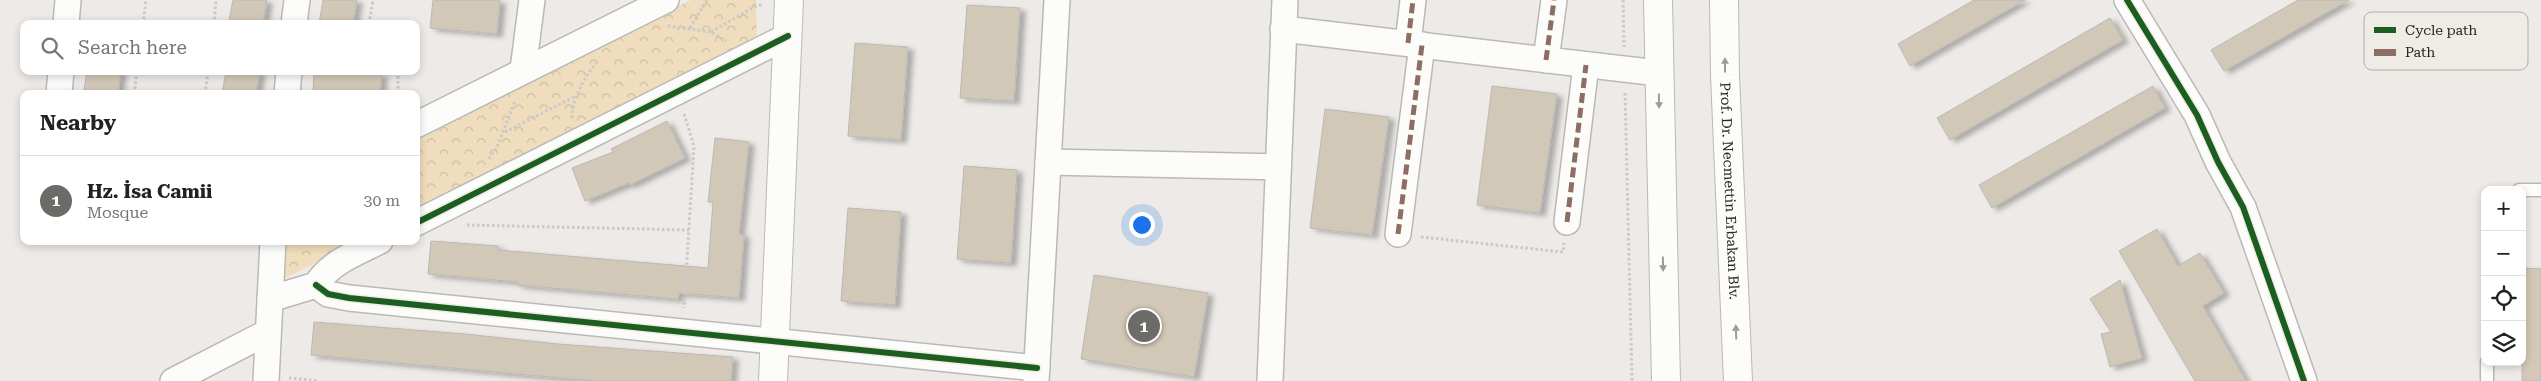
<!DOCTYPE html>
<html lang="en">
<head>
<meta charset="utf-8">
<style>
	:root { --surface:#fff; --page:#f6f6f6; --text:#222; --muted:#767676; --line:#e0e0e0; --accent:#6c6b68 }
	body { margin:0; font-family:"Roboto Serif",serif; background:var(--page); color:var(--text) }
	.controls { position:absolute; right:15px; bottom:15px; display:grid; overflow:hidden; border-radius:10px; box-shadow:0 2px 8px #0003 }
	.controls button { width:45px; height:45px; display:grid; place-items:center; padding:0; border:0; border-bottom:1px solid var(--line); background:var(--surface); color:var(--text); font:25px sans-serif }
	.you { position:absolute; left:1141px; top:224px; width:18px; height:18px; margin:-12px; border:4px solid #fff; border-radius:50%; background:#1a73e8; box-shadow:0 0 0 8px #1a73e833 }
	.badge { display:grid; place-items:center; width:32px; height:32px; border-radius:50%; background:var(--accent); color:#fff; font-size:16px; font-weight:700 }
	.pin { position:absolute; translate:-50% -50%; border:2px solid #fff; box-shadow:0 1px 5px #0006 }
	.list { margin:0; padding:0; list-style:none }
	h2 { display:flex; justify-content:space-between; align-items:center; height:65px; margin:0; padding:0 20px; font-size:21px }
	h2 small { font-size:16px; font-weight:400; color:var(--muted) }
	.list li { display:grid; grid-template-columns:32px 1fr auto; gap:15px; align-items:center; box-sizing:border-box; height:90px; padding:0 20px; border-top:1px solid var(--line) }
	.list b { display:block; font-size:19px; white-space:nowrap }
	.list p { margin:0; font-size:16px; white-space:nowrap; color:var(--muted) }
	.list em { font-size:16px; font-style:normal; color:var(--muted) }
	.icon { flex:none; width:28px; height:28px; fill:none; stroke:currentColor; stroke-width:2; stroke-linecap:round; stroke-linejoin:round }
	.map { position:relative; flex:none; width:2541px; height:381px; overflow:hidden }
	.search { position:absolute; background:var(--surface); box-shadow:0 2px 8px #0003; left:20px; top:20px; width:400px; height:55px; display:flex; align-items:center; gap:12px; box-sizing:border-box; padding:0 18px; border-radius:10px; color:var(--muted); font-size:19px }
	.panel { position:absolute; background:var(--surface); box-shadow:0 2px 8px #0003; left:20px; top:90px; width:400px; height:155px; border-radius:10px }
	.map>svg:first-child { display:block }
</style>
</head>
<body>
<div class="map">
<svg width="2541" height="381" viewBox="0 0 2541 381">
	<defs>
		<pattern id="park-crowns" width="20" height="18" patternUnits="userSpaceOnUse" patternTransform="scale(1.25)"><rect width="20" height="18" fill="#efddbd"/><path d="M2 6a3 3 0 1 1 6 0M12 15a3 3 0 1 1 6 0" fill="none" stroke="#cdbea2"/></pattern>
		<filter id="shadow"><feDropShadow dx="5.5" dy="3" stdDeviation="2.5" flood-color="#0004"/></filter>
	</defs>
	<rect width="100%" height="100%" fill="#edeae7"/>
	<!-- park -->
	<g fill="url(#park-crowns)">
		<path d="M691,0H756L757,44L416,214V136Z"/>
		<path d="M281,241H360L281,280Z"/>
	</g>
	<!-- building -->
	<g fill="#d2c8b7" stroke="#bab8b6" filter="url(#shadow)">
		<path d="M233,0H267L263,24L229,20Z"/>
		<path d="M323,0H357L353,24H319Z"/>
		<path d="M433,0H500L497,34L430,28Z"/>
		<path d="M1974,0H2025L1910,66L1898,44Z"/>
		<path d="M2298,0H2349L2224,71L2211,50Z"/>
		<path d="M967,5L1020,8L1014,101L960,98Z"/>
		<path d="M2110,18L2123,40L1950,140L1937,118Z"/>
		<path d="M855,43L908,47L901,140L848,136Z"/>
		<path d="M87,71H121L118,94L84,90Z"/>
		<path d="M226,71H260L256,94H222Z"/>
		<path d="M314,71L382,74L380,94H313Z"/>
		<path d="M1492,86L1557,94L1540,213L1477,205Z"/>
		<path d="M2153,86L2165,108L1992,208L1979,185Z"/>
		<path d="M1325,109L1389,117L1372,235L1310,228Z"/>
		<path d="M667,121L685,158L630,185L629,183L585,201L572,168L613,152L611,149Z"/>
		<path d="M715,138L749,142L739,234L744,235L739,298L679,293L678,299L517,285L518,282L428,274L431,241L498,246V250L708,268L713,202H708Z"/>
		<path d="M964,166L1017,170L1011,263L957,259Z"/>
		<path d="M848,208L901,212L895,305L841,301Z"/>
		<path d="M2157,229L2178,266L2200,253L2224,293L2203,306L2246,381H2195L2119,251Z"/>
		<path d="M2523,268L2541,269V381H2522Z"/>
		<path d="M1094,275L1208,293L1194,377L1081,359Z"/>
		<path d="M2120,280L2142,358L2110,367L2101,334L2111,332L2090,299Z"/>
		<path d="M314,322L465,334L558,344L733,357L731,381H593L311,355Z"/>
	</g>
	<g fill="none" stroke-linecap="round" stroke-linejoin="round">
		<!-- lane casing -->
		<g stroke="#bbb9b7" stroke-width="15">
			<g id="lane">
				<path d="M2519,190H2541"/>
				<path d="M2487,381V362"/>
			</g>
		</g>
		<!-- street casing -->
		<g stroke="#bbb9b7" stroke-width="28">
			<g id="street">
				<path d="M2127,0L2197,115L2218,162L2243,207L2304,381"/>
				<path d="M66,24L68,0"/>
				<path d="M294,24L297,0"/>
				<path d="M1283,29L1658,73"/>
				<path d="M1408,43L1413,0"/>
				<path d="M1546,60L1554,0"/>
				<path d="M523,70L532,0"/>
				<path d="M59,94L61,71"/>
				<path d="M287,94L289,71"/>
				<path d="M416,125L666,0"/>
				<path d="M1048,162L1278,167"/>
				<path d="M1567,222L1586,65"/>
				<path d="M416,223L788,36"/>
				<path d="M1398,234L1422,45"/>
				<path d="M316,285L328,294L349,298L1037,368"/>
				<path d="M270,299L316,285C330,262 357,253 380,241"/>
				<path d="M173,381L268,332"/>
				<path d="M266,381L273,241"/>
				<path d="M1036,381L1057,0"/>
				<path d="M1270,381L1285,0"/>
			</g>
		</g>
		<!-- secondary casing -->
		<g stroke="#bbb9b7" stroke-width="30">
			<path id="secondary" d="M773,381L789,0"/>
		</g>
		<!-- primary casing -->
		<g stroke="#bbb9b7" stroke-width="30">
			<g id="primary">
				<path d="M1658,0L1666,381"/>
				<path id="s1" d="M1724,0L1725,75L1738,381"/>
			</g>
		</g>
		<!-- path -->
		<g stroke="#c9c9c7" stroke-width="3" stroke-dasharray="2.5 2.5" stroke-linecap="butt">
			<path d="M1623,0L1624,47"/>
			<path d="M143,24L146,0"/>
			<path d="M214,24L216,0"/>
			<path d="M369,24L373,0"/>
			<path d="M668,26L711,32L726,41"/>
			<path d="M690,28L707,0"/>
			<path d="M711,32L754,7L764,4"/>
			<path d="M398,71V94"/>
			<path d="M1625,93L1632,381"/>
			<path d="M134,94L137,71"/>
			<path d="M205,94L208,71"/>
			<path d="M684,114L694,146L684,308"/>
			<path d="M572,118C573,97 583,80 596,63"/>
			<path d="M505,132L576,96"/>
			<path d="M489,159L497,147L515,101"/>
			<path d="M467,225L689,230"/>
			<path d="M1421,237L1563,252L1564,243"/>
			<path d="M289,378L319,381"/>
		</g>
		<!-- lane -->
		<use href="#lane" stroke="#fcfcfb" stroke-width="12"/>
		<!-- street -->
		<use href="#street" stroke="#fcfcfb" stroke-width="25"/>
		<!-- secondary -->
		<use href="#secondary" stroke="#fcfcfb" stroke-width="28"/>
		<!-- primary -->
		<use href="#primary" stroke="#fcfcfb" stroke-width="28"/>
		<!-- quiet -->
		<g stroke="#8d6e63" stroke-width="5" stroke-dasharray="10 5" stroke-linecap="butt">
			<path d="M1408,43L1413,0"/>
			<path d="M1546,60L1554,0"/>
			<path d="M1567,222L1586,65"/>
			<path d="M1398,234L1422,45"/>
		</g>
		<!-- cycleway casing -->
		<g stroke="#efebe5" stroke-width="9">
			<g id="cycleway">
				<path d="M2127,0L2197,115L2218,162L2243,207L2304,381"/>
				<path d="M416,223L788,36"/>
				<path d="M316,285L328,294L349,298L1037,368"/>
			</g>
		</g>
		<!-- cycleway -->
		<use href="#cycleway" stroke="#1b5e20" stroke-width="6"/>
	</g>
	<!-- one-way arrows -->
	<defs><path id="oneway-solid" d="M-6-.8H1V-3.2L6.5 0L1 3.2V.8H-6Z" transform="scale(1.25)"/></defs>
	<g fill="#9c9c9a">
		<use href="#oneway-solid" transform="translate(1725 65) rotate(-90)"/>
		<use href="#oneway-solid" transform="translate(1659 101) rotate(89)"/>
		<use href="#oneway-solid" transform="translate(1663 264) rotate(89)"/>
		<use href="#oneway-solid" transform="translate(1736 332) rotate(-92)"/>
	</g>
	<g text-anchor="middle" stroke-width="4.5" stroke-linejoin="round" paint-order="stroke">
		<!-- street labels -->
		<g font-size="14" fill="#272624" stroke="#efebe5">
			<text dy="5" stroke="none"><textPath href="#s1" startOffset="191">Prof. Dr. Necmettin Erbakan Blv.</textPath></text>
		</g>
	</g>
	<!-- legend -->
	<rect x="2364" y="12" width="164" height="58" rx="8" fill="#efebe5" stroke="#b3b0ab" stroke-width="1"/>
	<rect x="2374" y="27" width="22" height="6" fill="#1b5e20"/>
	<rect x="2374" y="49" width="22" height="7" fill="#8d6e63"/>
	<g font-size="14" fill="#272624">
		<text x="2405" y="35">Cycle path</text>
		<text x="2405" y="57">Path</text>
	</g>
</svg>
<div class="controls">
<button>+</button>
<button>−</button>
<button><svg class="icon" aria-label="locate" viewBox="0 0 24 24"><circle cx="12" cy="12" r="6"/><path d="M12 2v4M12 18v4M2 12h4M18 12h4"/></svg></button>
<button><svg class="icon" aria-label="layers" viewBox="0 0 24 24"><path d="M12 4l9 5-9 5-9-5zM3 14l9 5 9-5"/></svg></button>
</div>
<div class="you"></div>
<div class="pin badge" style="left:1144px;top:326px">1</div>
<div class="search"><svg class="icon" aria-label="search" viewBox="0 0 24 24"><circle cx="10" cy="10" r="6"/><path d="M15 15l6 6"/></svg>Search here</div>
<section class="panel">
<h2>Nearby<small></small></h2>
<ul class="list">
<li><span class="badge">1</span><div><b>Hz. İsa Camii</b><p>Mosque</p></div><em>30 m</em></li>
</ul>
</section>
</div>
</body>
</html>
